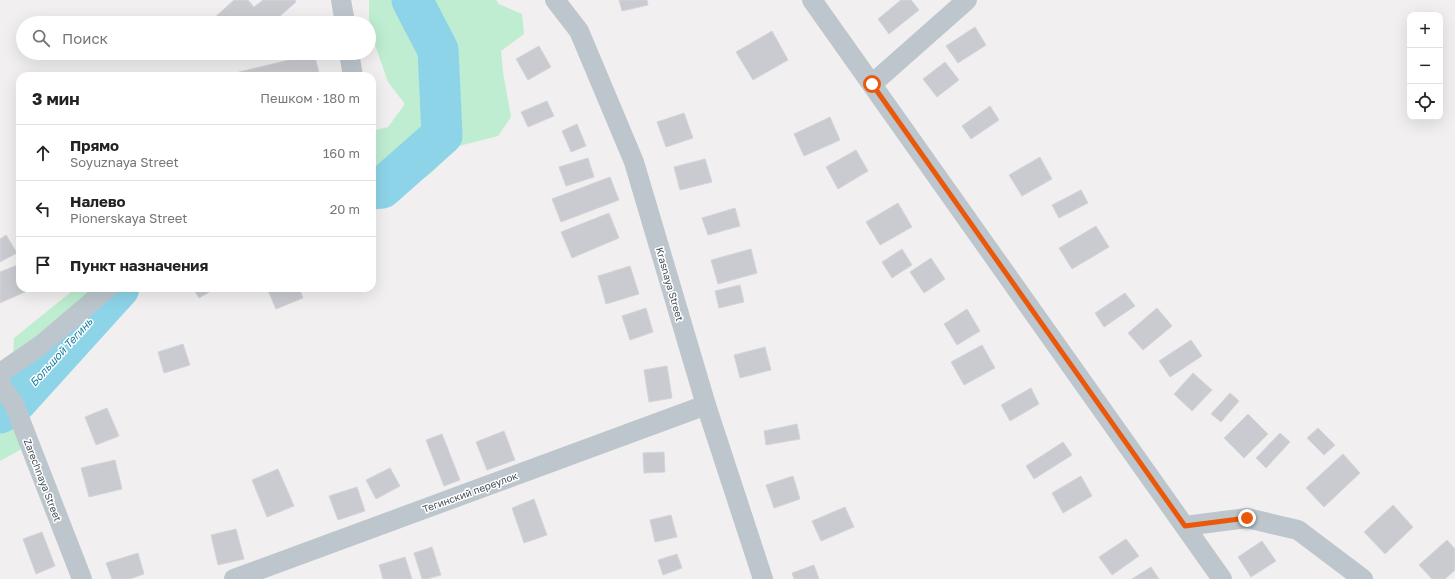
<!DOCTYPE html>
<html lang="ru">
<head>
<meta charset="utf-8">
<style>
	:root { --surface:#fff; --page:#f2f2f2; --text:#222; --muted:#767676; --line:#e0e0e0 }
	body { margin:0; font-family:"Golos Text",sans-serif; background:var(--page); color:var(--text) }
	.controls { position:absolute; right:12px; top:12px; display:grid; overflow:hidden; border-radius:8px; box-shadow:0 4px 16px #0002 }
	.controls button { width:36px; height:36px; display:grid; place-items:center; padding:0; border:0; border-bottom:1px solid var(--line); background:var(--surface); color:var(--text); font:20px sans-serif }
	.stop { position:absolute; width:12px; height:12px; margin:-9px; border:3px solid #ea580c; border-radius:50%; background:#fff }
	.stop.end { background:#ea580c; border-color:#fff; box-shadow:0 1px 4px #0008 }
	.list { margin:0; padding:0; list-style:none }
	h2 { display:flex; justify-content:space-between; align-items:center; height:52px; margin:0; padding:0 16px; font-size:17px }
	h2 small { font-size:13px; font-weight:400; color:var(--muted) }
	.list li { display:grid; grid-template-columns:26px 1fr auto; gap:12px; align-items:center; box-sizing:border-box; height:56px; padding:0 16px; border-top:1px solid var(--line) }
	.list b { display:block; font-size:15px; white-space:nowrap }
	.list p { margin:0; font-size:13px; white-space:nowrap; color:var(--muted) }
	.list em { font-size:13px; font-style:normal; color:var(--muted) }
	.icon { flex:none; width:22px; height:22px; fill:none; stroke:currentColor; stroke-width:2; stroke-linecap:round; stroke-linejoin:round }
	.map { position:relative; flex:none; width:1455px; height:579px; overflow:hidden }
	.search { position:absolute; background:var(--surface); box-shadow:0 4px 16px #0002; left:16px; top:16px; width:360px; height:44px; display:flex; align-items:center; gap:10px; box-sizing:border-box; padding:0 14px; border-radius:22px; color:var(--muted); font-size:15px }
	.panel { position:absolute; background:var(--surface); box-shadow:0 4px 16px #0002; left:16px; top:72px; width:360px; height:220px; border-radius:12px }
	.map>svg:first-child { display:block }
</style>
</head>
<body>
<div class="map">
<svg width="1455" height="579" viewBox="0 0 1455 579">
	<rect width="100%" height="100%" fill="#f1efef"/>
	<!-- green -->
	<g fill="#beedd1">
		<path d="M369,0H496L499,4L522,14L524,34L501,51L503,72L511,117L498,136L459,146L430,174L409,187L384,179L372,172V131L388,127L405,104L388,82L375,45L369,19Z"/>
		<path d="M76,288H115L85,315L75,352L32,394L12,381L14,338Z"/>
		<path d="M0,408L9,424L21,439L20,450L0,461Z"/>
	</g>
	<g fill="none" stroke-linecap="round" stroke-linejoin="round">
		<!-- river -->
		<g stroke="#8dd4e9" stroke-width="41">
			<path d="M372,189L382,188L442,135L438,50L412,0"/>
			<path d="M0,413L14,404L119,288"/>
		</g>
	</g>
	<!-- building -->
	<g fill="#c9cbd1" stroke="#d3d5da">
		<path d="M234,0H248L254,7L263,0H295L296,2L272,23H215L212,20Z"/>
		<path d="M619,0H647L648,5L622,11Z"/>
		<path d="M901,0H911L919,10L889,34L878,19Z"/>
		<path d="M975,27L986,45L958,63L946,46Z"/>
		<path d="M772,31L788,60L753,80L736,52Z"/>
		<path d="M539,46L551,67L528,80L516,59Z"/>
		<path d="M314,54L320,76H240L239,72Z"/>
		<path d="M945,62L959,80L937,97L923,79Z"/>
		<path d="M547,101L554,116L528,127L521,112Z"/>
		<path d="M990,106L999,120L971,139L962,126Z"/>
		<path d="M684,113L693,138L666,147L657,122Z"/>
		<path d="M830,117L840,140L804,156L794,134Z"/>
		<path d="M577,124L586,146L571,152L562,131Z"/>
		<path d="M856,150L868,171L838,189L826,167Z"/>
		<path d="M1040,157L1052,179L1022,196L1009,175Z"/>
		<path d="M588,158L594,177L566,186L559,167Z"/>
		<path d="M705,159L712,182L680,190L674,167Z"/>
		<path d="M610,177L619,200L561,222L552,199Z"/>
		<path d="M1081,190L1088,203L1059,218L1052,205Z"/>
		<path d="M898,203L912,227L880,245L866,222Z"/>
		<path d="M735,208L740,226L708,235L702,218Z"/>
		<path d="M609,213L619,238L572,258L561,232Z"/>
		<path d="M1096,226L1109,247L1072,269L1059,248Z"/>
		<path d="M6,235L17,253L0,262V239Z"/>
		<path d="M751,249L757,273L718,284L711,260Z"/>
		<path d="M902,249L912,265L892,278L882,262Z"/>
		<path d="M931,258L945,279L924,293L910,272Z"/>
		<path d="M20,264V288H34L0,303V272Z"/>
		<path d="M630,266L639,294L606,304L598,276Z"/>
		<path d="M740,285L744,302L719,308L715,291Z"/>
		<path d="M193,288H216L199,298Z"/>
		<path d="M267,288H299L303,298L276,309Z"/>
		<path d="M1125,293L1135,306L1104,327L1095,313Z"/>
		<path d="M646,308L653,332L630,340L622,316Z"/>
		<path d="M1157,308L1172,326L1143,350L1128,333Z"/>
		<path d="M967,309L980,331L957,345L944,324Z"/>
		<path d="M1191,340L1202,356L1170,377L1159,361Z"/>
		<path d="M183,344L190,365L164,373L158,352Z"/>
		<path d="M982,345L995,368L964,385L951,362Z"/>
		<path d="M765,347L771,370L740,378L734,355Z"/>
		<path d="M667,366L672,398L649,402L644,370Z"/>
		<path d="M1193,373L1212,390L1192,411L1174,394Z"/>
		<path d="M1031,388L1039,404L1010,421L1001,405Z"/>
		<path d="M1230,393L1239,401L1221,422L1211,414Z"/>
		<path d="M107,408L119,436L96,445L85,417Z"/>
		<path d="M1248,414L1268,434L1244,458L1224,438Z"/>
		<path d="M797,424L800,439L766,445L764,431Z"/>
		<path d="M1318,428L1335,445L1324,455L1307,438Z"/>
		<path d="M504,431L515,460L487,470L476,442Z"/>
		<path d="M1280,433L1290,442L1266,468L1256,458Z"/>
		<path d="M442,434L460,480L444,486L426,440Z"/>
		<path d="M1063,442L1072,455L1034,479L1026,466Z"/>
		<path d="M664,452L665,472L644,473L643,453Z"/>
		<path d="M1343,454L1360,473L1324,507L1306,488Z"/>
		<path d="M115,460L122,489L89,497L81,468Z"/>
		<path d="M390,468L400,486L376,499L366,480Z"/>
		<path d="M278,469L294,506L267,517L252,480Z"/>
		<path d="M793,476L800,499L774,508L766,485Z"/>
		<path d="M1081,476L1092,496L1063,513L1052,493Z"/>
		<path d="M357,487L365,511L338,520L329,496Z"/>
		<path d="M534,499L547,535L524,543L512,508Z"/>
		<path d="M1393,505L1413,527L1385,554L1364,532Z"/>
		<path d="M845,507L854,527L821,541L812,521Z"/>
		<path d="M671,515L677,537L655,542L650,520Z"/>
		<path d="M236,529L244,559L218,565L211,535Z"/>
		<path d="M42,532L55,566L36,574L23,539Z"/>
		<path d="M1126,539L1139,556L1112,575L1099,557Z"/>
		<path d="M1447,540L1455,549V570L1445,579H1432L1419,565Z"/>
		<path d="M1262,541L1276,561L1251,577L1238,557Z"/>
		<path d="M432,547L441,575L427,579H422L414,553Z"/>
		<path d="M138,553L144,574L130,579H112L106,563Z"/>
		<path d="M677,554L682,568L663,575L658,560Z"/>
		<path d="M405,557L412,579H383L379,565Z"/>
		<path d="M814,565L819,579H794L792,573Z"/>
		<path d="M1151,567L1159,579H1132Z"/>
	</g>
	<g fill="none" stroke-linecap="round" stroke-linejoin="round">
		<!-- minor -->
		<g stroke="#bdc6cd" stroke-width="20">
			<path d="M341,0L345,23"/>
			<path d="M555,0L579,31L634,162L706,405L763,579"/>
			<path d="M812,0L1222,579"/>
			<path d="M349,53L353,76"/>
			<path d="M872,84L967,0"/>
			<path d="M0,373L41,345L108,288"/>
			<path d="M0,384L14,404L82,579"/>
			<path d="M1185,526L1247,518L1298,530L1363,579"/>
			<path d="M234,579L706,405"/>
		</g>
	</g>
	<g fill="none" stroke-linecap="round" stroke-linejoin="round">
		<!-- route -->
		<path stroke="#ea580c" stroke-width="5" d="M872,84L1185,526L1247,518"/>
	</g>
	<g text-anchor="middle" stroke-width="3" stroke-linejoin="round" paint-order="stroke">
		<!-- street labels -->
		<g font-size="10" fill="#47515b" stroke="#fff">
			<text transform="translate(670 284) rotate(74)" y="4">Krasnaya Street</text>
			<text transform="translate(43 480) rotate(69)" y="4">Zarechnaya Street</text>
			<text transform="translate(470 492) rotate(-20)" y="4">Тегинский переулок</text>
		</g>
		<!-- water labels -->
		<g font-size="11" font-style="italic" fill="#117d9e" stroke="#fff">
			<text transform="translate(61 352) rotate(-48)" y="4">Большой Тегинь</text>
		</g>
	</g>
</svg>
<div class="controls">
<button>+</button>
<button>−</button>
<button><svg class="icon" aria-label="locate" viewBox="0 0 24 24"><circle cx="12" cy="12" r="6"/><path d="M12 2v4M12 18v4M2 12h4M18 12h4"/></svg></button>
</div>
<div class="stop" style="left:872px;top:84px"></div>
<div class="stop end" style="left:1247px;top:518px"></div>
<div class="search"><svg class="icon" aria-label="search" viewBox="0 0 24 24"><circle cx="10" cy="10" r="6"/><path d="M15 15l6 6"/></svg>Поиск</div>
<section class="panel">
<h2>3 мин<small>Пешком · 180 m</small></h2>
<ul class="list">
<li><svg class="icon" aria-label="ahead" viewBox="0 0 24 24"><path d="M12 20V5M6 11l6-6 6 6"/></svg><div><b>Прямо</b><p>Soyuznaya Street</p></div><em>160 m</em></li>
<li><svg class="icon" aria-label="left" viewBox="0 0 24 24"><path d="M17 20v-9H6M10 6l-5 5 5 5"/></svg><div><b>Налево</b><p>Pionerskaya Street</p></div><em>20 m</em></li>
<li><svg class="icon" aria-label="arrive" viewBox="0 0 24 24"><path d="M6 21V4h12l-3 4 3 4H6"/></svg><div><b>Пункт назначения</b></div></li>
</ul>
</section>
</div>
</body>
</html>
